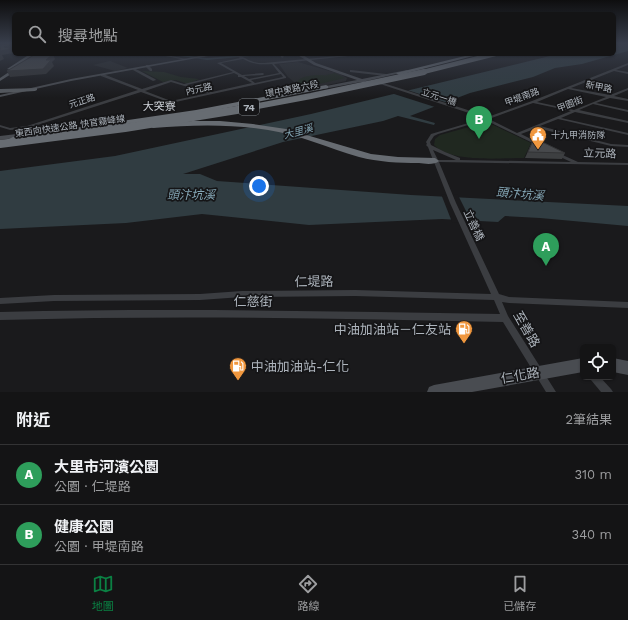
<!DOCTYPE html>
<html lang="zh-TW">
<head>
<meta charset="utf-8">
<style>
	:root { --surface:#141415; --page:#1d1d1e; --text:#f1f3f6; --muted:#9d9ea0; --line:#333334; --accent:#0b8043 }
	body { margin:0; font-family:"Work Sans","Noto Sans TC",sans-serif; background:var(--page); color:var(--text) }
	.controls { position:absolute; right:12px; bottom:12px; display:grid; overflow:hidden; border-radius:6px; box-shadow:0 1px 3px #0004 }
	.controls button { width:36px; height:36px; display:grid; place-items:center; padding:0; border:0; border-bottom:1px solid var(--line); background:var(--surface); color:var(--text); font:20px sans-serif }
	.you { position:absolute; left:259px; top:186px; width:14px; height:14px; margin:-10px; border:3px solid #fff; border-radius:50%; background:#1a73e8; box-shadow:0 0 0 6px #1a73e833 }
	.badge { display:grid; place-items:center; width:26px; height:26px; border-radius:50%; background:var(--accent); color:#fff; font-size:13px; font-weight:700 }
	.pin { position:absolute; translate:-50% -33px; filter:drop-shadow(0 1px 2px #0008) }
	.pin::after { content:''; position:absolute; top:21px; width:14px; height:12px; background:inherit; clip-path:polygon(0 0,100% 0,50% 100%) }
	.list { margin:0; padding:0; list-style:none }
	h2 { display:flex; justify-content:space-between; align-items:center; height:52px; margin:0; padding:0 16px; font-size:17px }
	h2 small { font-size:13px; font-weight:400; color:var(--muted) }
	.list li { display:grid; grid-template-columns:26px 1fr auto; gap:12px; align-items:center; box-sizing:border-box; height:60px; padding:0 16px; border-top:1px solid var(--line) }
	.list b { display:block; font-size:15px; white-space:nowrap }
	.list p { margin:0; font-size:13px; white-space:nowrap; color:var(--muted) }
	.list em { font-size:13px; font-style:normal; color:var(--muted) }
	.icon { flex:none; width:22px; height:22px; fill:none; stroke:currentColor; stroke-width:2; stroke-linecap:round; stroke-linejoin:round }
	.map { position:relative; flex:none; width:628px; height:392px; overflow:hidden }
	.search { position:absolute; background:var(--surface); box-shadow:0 1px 3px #0004; left:12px; right:12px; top:12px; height:44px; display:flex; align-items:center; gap:10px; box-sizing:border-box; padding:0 14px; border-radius:6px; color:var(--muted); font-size:15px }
	.sheet { height:172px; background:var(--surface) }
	nav { display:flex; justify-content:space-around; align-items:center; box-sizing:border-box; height:56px; border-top:1px solid var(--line); background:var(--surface); font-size:11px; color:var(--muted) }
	nav a { display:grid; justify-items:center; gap:2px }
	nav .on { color:var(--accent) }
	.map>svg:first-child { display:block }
</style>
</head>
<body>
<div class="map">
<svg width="628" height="392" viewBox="0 0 628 392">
	<rect width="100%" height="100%" fill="#1a1a1c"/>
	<!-- built -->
	<g fill="#262729">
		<path d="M110,61L128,68L115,71L93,65Z"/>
		<path d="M298,62L340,74L347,78L346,81L304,90L288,77L279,64Z"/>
	</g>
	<!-- green -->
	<g fill="#202820">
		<path d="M142,71L164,72L181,77L199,79L188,84L176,80L163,82Z"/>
		<path d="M335,73L345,78L302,88L300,86L304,85L297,82C301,75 320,74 328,76L326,75Z"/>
		<path d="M487,122L531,143L524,158C501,158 451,163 434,145L435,139L440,135Z"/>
	</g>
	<!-- water -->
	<path fill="#303c41" d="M614,43H628V51L582,64L555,68L533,77L470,93L410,116L435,123L434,125L398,116L383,121L283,142L183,174H200L217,181L411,195L628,206V226L540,218L505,216L498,222L442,219L309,225L202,214L126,223L0,229V171L115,156L311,114L558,54H614Z"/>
	<!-- pier -->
	<g fill="#1a1a1c">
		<path d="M404,89L451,104L438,108L391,93Z"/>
		<path d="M441,194L458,195L472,223L452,222Z"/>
	</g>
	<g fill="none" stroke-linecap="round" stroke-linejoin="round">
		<!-- canal -->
		<path fill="#303c41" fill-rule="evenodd" d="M167,54H174L207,58L260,54H272L207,60Z"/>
		<!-- street -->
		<g fill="#3b3d41" fill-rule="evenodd">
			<path d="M155,54H161L187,59L186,60Z"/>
			<path d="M177,54H188L205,56L204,57Z"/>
			<path d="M233,54C241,54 246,60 254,62C257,63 261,63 264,63L358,54H367L274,64L286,77V78L171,103L141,92L28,128L10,130L0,127V125L10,128L27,126L138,90L101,76V74H103L142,89L171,80L184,84L233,72L217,63L240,58ZM243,59C253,64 260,65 272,64L279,73L249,79L244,76L263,75L264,74L263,73L242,75L221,63ZM234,73L238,75V77H241L252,83L212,92L187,85ZM281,74L283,77L255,83L251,80ZM171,82L208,93L171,101L145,91Z"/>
			<path d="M279,54H281L284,57L282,58Z"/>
			<path d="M628,63V65L616,70L628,72V74L614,71L571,88L610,95L628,88V90L614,96L628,99V101L610,98L596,103L628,110V112L593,104L579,110L628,121V123L575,112L561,118L628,133V135L558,119L540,126L611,144L628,145V147L611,146L537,128L521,134L541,144V146H539L485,120L438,134L434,136L430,142L431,145L445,152L460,158V160L571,162L554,154V152H556L578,162L628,163V165L439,162L456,203L499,294L509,297L628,302V308L509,303L502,302L508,316L556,392H546L503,322C335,318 168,315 0,320V312C167,308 333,311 500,314L494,300L355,296L242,297L200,300L54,301L0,304V298L54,295L200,294L242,291L355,290L491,294L450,203L434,162L433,161V160L428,147L426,145L427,144L426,142L431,134L482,119L472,114L374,82L377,81L474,112L485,118L532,101ZM568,89L606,97L574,110L537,102ZM533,103L571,111L517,133L489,119ZM433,150L456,160H438Z"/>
			<path d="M146,65H148L152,69V71H150L146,67Z"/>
			<path d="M134,68L155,79L156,80L153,81L133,70Z"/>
			<path d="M351,70L386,74L387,75L386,76L350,72V70Z"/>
			<path d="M589,377H600L611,389L613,392H601L591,380Z"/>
		</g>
		<!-- secondary -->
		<g fill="#494c51" fill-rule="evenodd">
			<path d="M211,54H219L71,81L0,97V95L71,79Z"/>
			<path d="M296,54H301L316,63L362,79L407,70L409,71L366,81L364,82H361L318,90L316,89V88L357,80L314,65Z"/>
			<path d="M58,129L60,130V132L0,140V136Z"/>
			<path d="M583,358V372L472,392H427L429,387L434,385Z"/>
			<path d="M613,358L628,361V375L613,372Z"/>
		</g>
		<!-- primary -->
		<g fill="#575b60" fill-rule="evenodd">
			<path d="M30,54H35L11,70L7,69Z"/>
			<path d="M15,68L19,69L0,81V78Z"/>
			<path d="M37,88V90L35,91L0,93V89Z"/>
		</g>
		<!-- highway -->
		<g fill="#676c72" fill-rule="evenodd">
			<path d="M473,54H481L399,75L396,73Z"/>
			<path d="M326,85L328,86V88L196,114L13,141L9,139L13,137L196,110Z"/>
			<path d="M220,121L253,124L286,129L371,154L398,157L435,158L439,161C435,165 425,164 419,163C399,163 378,162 359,157C328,148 300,135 268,130C230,124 192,125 153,128L149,126C157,120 207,121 220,121Z"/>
		</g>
		<!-- highway-bridge-far2 -->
		<path stroke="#676c72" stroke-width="4.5" d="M419,73L495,54"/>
		<!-- highway-bridge-far1 -->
		<path stroke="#676c72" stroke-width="6" d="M237,110L311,96L424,72"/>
		<!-- highway-bridge -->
		<path stroke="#676c72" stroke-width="8" d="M0,144L125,128L243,109"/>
	</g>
	<!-- wall -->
	<path fill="#3d3f41" d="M534,138L565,153L562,159L525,158Z"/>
	<!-- shaded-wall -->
	<g fill="#323335">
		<path d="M13,44L14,48L10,49H12L14,53L2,55L4,59L0,61V51L4,47Z"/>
		<path d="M53,54L55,59L52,62L54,66L46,74L10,77L7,71L46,60Z"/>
	</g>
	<!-- building -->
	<g fill="#47494c" stroke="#323335">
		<path d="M0,44H13L4,47L12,49L0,51Z"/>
		<path d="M53,54L46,60H51L43,69L7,71L34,55Z"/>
		<path d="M534,138L565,153L528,152Z"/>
	</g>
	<!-- sky -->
	<linearGradient id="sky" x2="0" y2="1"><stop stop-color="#0e0e0f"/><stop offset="0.44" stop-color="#383e4b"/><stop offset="1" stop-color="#383e4b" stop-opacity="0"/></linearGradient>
	<rect width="628" height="98" fill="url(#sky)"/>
	<!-- icons -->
	<defs>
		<g id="civic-pin" transform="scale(0.9)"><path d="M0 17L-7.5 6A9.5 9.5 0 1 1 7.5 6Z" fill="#f0973e" stroke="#151517"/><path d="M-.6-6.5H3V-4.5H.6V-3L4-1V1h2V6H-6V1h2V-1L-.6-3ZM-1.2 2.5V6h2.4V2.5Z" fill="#fff"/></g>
		<g id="fuel-pin" transform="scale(0.9)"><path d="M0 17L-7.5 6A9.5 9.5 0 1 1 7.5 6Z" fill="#f0973e" stroke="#151517"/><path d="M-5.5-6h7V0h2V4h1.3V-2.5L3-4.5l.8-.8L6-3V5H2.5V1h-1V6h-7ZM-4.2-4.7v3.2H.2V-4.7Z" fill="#fff"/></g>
	</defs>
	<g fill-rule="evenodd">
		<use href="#civic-pin" x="538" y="135"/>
		<use href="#fuel-pin" x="464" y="329"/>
		<use href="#fuel-pin" x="238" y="366"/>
	</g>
	<g text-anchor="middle" stroke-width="3.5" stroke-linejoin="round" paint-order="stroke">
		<!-- far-street labels -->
		<g font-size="9" fill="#adb4bc" stroke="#151517">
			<text transform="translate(599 87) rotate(11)" y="3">新甲路</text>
			<text transform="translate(199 89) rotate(-13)" y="3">內元路</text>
			<text transform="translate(292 89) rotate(-11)" y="3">環中東路六段</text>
			<text transform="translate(439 97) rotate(18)" y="3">立元一橋</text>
			<text transform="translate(522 97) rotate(-20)" y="3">甲堤南路</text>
			<text transform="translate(82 101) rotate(-18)" y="3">元正路</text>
			<text transform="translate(570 104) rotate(-21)" y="3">甲園街</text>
			<text transform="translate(70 126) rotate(-8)" y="3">東西向快速公路 快官霧峰線</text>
		</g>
		<!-- far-poi labels -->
		<g font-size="9" fill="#adb4bc" stroke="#151517" text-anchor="start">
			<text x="551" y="138">十九甲消防隊</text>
		</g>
		<!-- shield labels -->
		<rect fill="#151517" stroke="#7f848a" stroke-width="1" x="239" y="99" width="20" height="16" rx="3"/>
		<g font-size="10" font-weight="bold" fill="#adb4bc">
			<text x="249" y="111">74</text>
		</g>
		<!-- far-water labels -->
		<g font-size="10" font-style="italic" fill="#85a7b6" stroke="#151517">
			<text transform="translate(298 131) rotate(-15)" y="4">大里溪</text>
		</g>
		<!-- far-quarter labels -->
		<g font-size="11" fill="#ced2d8" stroke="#151517">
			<text x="159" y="110">大突寮</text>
		</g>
		<!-- street labels -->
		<g font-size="11" fill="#adb4bc" stroke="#151517">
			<text transform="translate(600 153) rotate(2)" y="4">立元路</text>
			<text transform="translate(474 225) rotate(65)" y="4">立善橋</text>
		</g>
		<!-- water labels -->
		<g font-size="12" font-style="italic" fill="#85a7b6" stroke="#151517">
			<text transform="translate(520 194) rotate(5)" y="4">頭汴坑溪</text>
			<text x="191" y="199">頭汴坑溪</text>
		</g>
		<!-- near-street labels -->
		<g font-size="13" fill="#adb4bc" stroke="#151517">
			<text transform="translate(314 281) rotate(-1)" y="5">仁堤路</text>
			<text transform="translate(253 301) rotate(1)" y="5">仁慈街</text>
			<text transform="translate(527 329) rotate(60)" y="5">至善路</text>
			<text transform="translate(520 375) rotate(-10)" y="5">仁化路</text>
		</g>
		<!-- near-poi labels -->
		<g font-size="13" fill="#adb4bc" stroke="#151517" text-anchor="end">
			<text x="451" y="334">中油加油站－仁友站</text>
			<text x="251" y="371" text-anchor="start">中油加油站-仁化</text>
		</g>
	</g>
</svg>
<div class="controls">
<button><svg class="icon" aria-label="locate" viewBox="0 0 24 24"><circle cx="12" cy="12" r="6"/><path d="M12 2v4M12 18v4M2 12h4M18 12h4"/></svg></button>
</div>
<div class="you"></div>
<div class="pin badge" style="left:546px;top:266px;background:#2e9e5b">A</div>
<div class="pin badge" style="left:479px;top:139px;background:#2e9e5b">B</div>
<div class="search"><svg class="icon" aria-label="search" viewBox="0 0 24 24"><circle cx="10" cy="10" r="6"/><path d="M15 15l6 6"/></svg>搜尋地點</div>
</div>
<section class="sheet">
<h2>附近<small>2筆結果</small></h2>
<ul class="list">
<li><span class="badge" style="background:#2e9e5b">A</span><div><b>大里市河濱公園</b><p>公園 · 仁堤路</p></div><em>310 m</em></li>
<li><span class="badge" style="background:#2e9e5b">B</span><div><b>健康公園</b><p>公園 · 甲堤南路</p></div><em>340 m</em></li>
</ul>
</section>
<nav>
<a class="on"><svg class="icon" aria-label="map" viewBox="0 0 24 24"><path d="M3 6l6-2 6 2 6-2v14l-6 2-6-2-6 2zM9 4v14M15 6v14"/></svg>地圖</a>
<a><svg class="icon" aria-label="directions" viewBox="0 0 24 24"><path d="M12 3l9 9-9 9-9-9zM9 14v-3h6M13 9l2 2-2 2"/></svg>路線</a>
<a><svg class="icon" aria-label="saved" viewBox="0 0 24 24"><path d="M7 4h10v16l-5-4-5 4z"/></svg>已儲存</a>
</nav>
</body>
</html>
